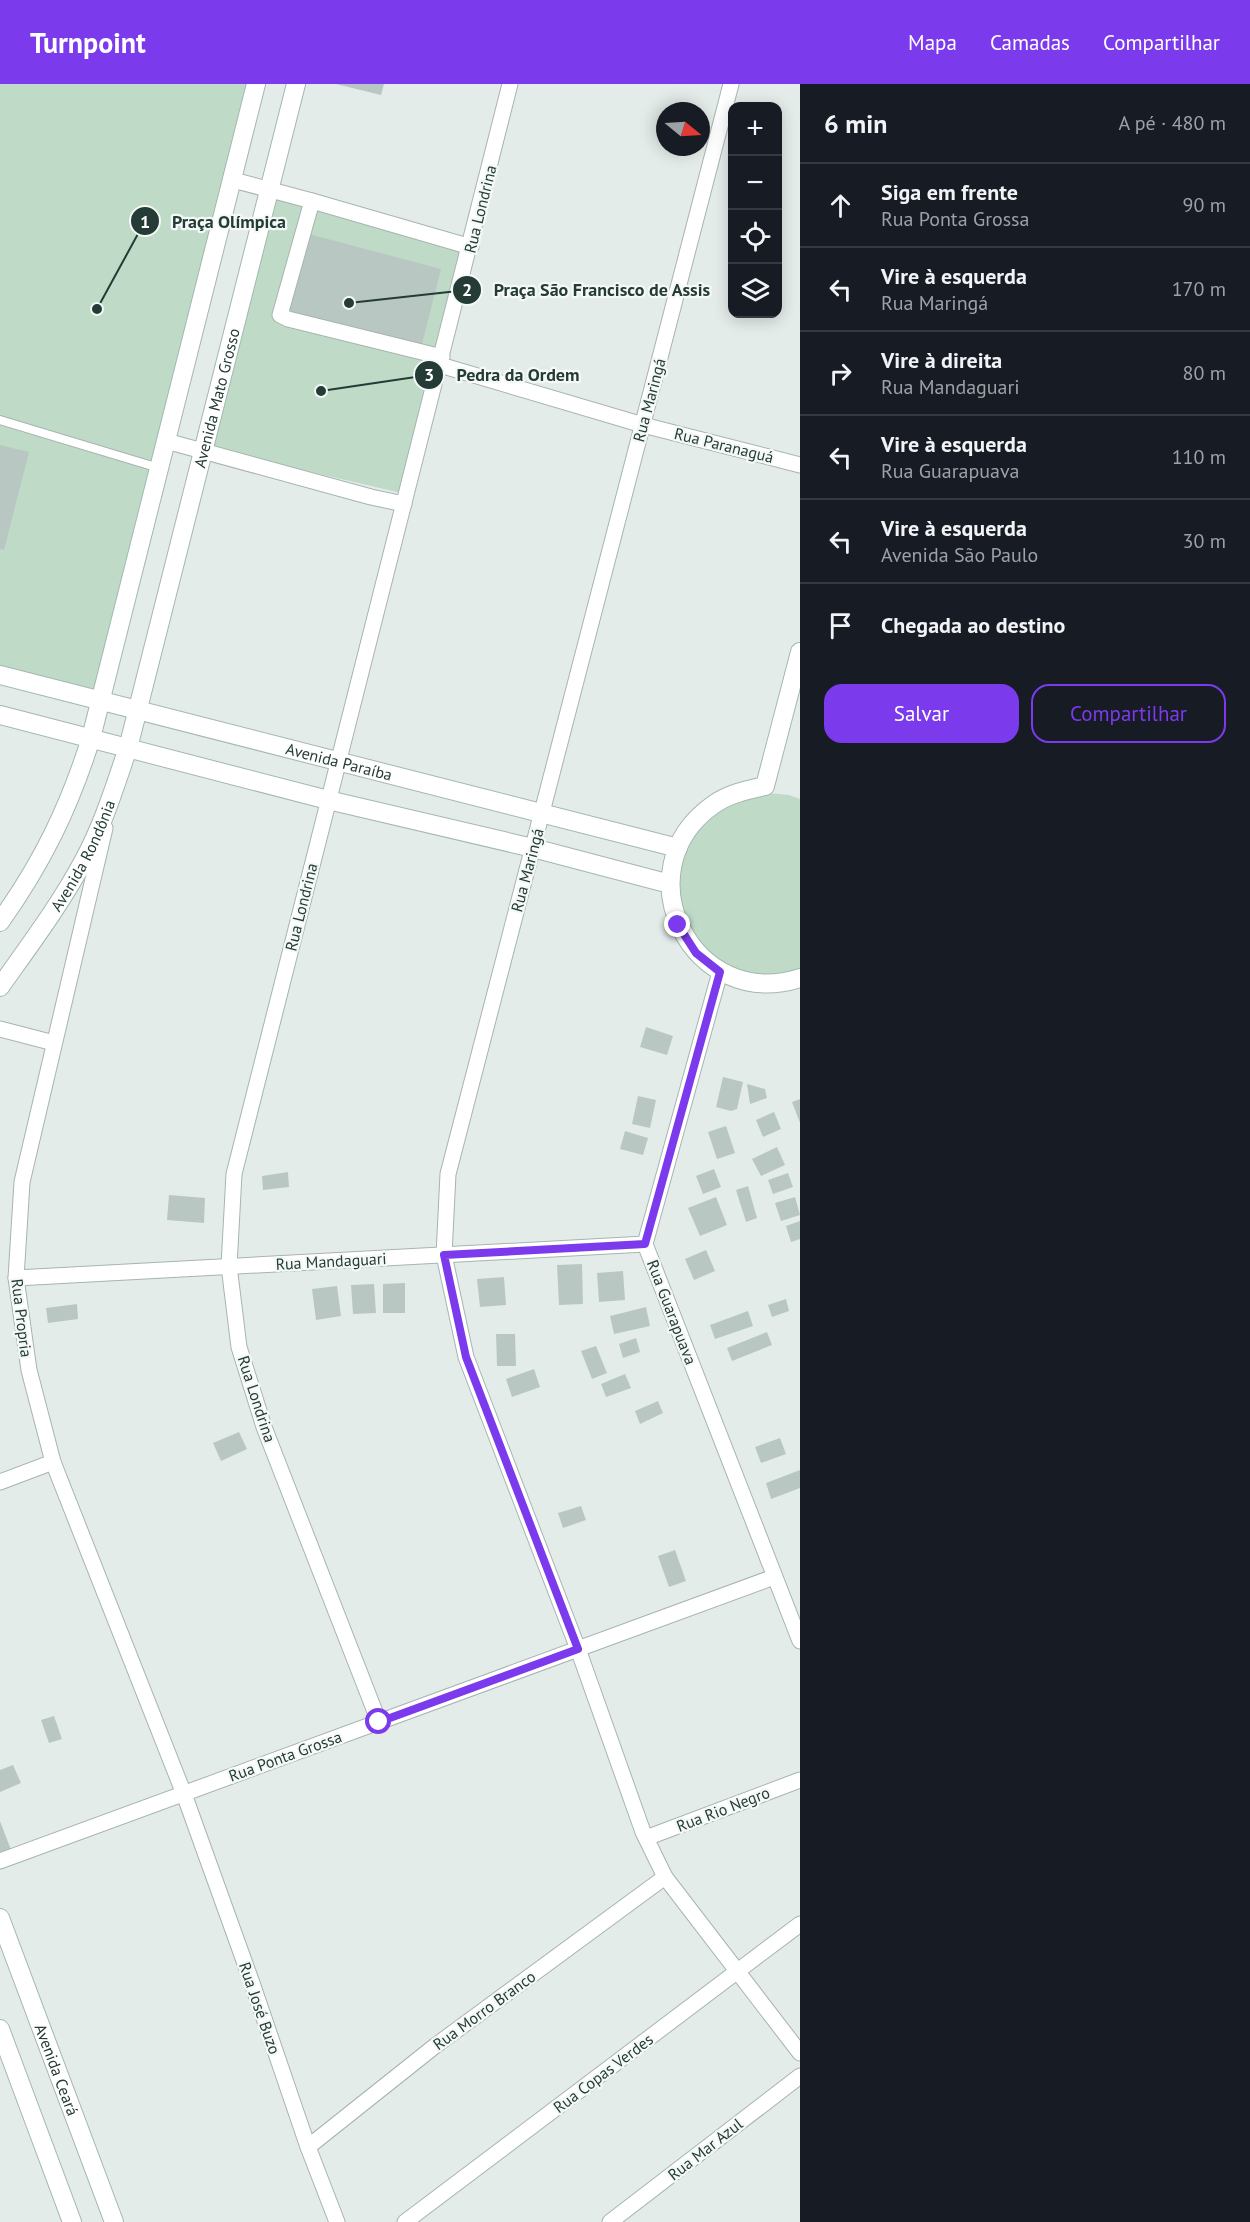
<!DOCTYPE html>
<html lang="pt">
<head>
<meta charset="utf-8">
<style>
	:root { --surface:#171b24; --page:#242831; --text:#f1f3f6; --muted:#9ea1a6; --line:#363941; --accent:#7c3aed }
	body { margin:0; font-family:"PT Sans",sans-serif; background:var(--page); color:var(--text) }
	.controls { position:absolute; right:18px; top:18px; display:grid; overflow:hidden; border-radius:12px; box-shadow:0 3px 15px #0003 }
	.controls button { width:54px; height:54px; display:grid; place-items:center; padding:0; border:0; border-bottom:2px solid var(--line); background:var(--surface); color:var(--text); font:30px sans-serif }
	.compass { position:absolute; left:656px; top:18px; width:54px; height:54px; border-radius:50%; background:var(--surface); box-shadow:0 3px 15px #0003; rotate:108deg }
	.stop { position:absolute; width:18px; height:18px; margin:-14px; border:4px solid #7c3aed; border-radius:50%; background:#fff }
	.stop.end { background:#7c3aed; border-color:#fff; box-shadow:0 2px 6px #0008 }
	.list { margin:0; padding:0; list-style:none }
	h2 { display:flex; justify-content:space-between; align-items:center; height:78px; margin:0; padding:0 24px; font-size:26px }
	h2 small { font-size:20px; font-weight:400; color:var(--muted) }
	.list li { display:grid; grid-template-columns:39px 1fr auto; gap:18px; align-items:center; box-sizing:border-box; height:84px; padding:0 24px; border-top:2px solid var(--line) }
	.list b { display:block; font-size:22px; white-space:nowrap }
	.list p { margin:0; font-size:20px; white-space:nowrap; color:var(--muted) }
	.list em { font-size:20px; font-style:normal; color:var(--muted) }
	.actions { display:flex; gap:12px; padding:18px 24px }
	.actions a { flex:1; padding:14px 0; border:2px solid var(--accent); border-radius:18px; text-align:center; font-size:21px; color:var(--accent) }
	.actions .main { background:var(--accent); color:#fff }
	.icon { flex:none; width:33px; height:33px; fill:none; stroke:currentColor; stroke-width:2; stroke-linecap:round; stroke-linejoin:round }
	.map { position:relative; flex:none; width:800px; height:2138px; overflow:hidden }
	header { display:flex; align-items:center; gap:36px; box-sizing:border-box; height:84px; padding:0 30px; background:var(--accent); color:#fff }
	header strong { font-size:28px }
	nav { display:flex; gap:33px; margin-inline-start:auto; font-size:21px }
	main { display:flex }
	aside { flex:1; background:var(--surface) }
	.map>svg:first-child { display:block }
</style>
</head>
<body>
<header>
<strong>Turnpoint</strong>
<nav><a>Mapa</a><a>Camadas</a><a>Compartilhar</a></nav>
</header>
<main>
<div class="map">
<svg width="800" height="2138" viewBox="0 0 800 2138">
	<rect width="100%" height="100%" fill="#e4ece9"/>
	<!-- green -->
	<g fill="#bfdbc7">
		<path d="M0,0H250L98,606L0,583Z"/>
		<path d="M273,113L465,165L401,409L208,364Z"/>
		<path d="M768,709L789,711L800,715V890L745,893L691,855L675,800L685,760L729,718Z"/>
	</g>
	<!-- building -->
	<g fill="#b9c7c2">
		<path d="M336,0H384L381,11Z"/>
		<path d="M305,149L441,185L421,264L283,231Z"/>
		<path d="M0,361L29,368L4,466L0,465Z"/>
		<path d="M646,943L673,952L667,971L640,963Z"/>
		<path d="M723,993L743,998L737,1025L731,1027L716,1023Z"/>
		<path d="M747,1000L765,1005L767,1014L750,1020Z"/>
		<path d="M638,1012L656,1016L650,1044L632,1040Z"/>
		<path d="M800,1015V1039L792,1018Z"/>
		<path d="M774,1028L781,1045L763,1053L756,1036Z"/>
		<path d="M726,1042L735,1069L717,1075L708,1048Z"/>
		<path d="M625,1047L648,1054L643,1071L620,1065Z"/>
		<path d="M777,1063L785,1081L761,1092L752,1075Z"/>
		<path d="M714,1085L721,1103L703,1110L696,1092Z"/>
		<path d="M288,1088L289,1103L263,1106L262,1092Z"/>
		<path d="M788,1089L793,1103L773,1110L768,1096Z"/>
		<path d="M748,1102L757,1134L746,1138L736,1106Z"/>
		<path d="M169,1111L205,1114L204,1139L167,1136Z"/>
		<path d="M716,1113L727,1141L700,1152L688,1124Z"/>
		<path d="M795,1113L800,1131L781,1137L775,1119Z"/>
		<path d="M800,1137V1155L791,1158L786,1142Z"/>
		<path d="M706,1166L715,1187L694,1196L685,1175Z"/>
		<path d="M582,1180L583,1220L559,1221L557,1181Z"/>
		<path d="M623,1187L625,1216L599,1218L597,1189Z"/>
		<path d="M504,1193L506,1221L480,1223L477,1195Z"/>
		<path d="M405,1199V1229H383V1200Z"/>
		<path d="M374,1200L376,1229L353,1230L351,1201Z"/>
		<path d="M337,1202L341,1232L316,1236L312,1205Z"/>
		<path d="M786,1215L789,1227L772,1233L768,1221Z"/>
		<path d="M77,1220L78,1235L48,1239L46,1224Z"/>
		<path d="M646,1223L650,1242L614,1250L610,1232Z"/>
		<path d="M748,1227L753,1242L715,1255L710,1241Z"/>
		<path d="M767,1248L772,1261L732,1277L727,1264Z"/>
		<path d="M496,1250H515L516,1282H497Z"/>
		<path d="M636,1254L640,1268L623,1274L619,1260Z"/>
		<path d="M596,1262L607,1289L592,1295L581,1267Z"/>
		<path d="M534,1285L540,1303L512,1313L506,1295Z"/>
		<path d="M625,1290L631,1304L606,1313L601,1300Z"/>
		<path d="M658,1317L663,1329L640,1340L635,1327Z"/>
		<path d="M239,1348L247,1365L221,1377L213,1359Z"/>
		<path d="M780,1354L786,1370L761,1379L755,1363Z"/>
		<path d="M800,1386V1404L771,1415L766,1399Z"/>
		<path d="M581,1422L586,1436L563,1444L558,1429Z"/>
		<path d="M675,1466L686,1497L669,1503L658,1472Z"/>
		<path d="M54,1632L62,1655L49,1659L41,1636Z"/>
		<path d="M13,1681L21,1699L0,1708V1686Z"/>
		<path d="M0,1737L11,1766L0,1770Z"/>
	</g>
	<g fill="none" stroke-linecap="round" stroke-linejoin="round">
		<!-- lane casing -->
		<g stroke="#a7b4b0" stroke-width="10">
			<path id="lane" d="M0,336L159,384"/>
		</g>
		<!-- street casing -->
		<g stroke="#a7b4b0" stroke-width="17">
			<g id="street">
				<path d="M731,0L448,1090L444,1171L466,1273L578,1565L643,1748L665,1793L800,1969"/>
				<path d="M233,96L312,117L471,163"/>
				<path d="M312,117L280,231L288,235L442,273"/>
				<path d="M440,281L643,341L800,381"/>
				<path d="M166,357L371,413L404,420"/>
				<path d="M105,744L22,1098L16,1194L29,1286L53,1378L184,1710L252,1899L308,2063L337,2138"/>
				<path d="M720,888L645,1160L800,1557"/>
				<path d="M0,945L54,959"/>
				<path d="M16,1194L645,1160"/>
				<path d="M0,1398L53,1378"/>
				<path d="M379,1638L264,1343L239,1263L229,1182L234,1090L510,0"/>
				<path d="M646,1754L800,1696"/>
				<path d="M0,1777L774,1493"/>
				<path d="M308,2063L435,1962L665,1793"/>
				<path d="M405,2138L800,1840"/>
				<path d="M610,2138L800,1992"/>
			</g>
		</g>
		<!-- secondary casing -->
		<g stroke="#a3b7b0" stroke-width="20">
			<g id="secondary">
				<path d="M800,568L765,702C747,706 728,710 713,721C621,786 692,929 800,894"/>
				<path id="s1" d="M0,591L678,764"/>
				<path d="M0,631L328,716L533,764L670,800"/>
				<path d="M0,838C42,779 69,724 91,654L256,0"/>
				<path id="s2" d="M0,903C29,862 60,821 84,776C103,741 115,702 128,664L296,0"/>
				<path id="s3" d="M0,1834L114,2138"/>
				<path d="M0,1945L72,2138"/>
			</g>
		</g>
		<!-- lane -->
		<use href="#lane" stroke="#fff" stroke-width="8"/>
		<!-- street -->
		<use href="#street" stroke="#fff" stroke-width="15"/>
		<!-- secondary -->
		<use href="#secondary" stroke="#fff" stroke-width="18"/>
	</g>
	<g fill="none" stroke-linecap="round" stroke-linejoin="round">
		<!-- route -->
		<path stroke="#7c3aed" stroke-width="8" d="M379,1638L578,1565L466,1273L444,1171L645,1160L720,888L696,869L678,841"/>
	</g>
	<g text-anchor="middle" stroke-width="4.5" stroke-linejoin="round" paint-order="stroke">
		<!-- street labels -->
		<g font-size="16" fill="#253c36" stroke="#f4f9f7">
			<text transform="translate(480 125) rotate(-76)" y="6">Rua Londrina</text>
			<text dy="6" stroke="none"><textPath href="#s2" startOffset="634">Avenida Mato Grosso</textPath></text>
			<text transform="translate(649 316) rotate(-75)" y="6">Rua Maringá</text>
			<text transform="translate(724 361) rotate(14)" y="6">Rua Paranaguá</text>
			<text dy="6" stroke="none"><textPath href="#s1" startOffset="350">Avenida Paraíba</textPath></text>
			<text dy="6" stroke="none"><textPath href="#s2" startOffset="156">Avenida Rondônia</textPath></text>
			<text transform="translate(527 786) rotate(-75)" y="6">Rua Maringá</text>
			<text transform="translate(301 823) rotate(-76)" y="6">Rua Londrina</text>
			<text transform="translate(331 1177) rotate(-3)" y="6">Rua Mandaguari</text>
			<text transform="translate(672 1228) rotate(69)" y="6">Rua Guarapuava</text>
			<text transform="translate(22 1234) rotate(83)" y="6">Rua Propria</text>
			<text transform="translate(257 1315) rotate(72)" y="6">Rua Londrina</text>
			<text transform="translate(285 1672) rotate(-20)" y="6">Rua Ponta Grossa</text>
			<text transform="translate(723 1725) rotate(-21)" y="6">Rua Rio Negro</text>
			<text transform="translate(260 1924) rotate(71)" y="6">Rua José Buzo</text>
			<text transform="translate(484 1926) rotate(-36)" y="6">Rua Morro Branco</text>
			<text dy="6" stroke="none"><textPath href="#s3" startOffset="162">Avenida Ceará</textPath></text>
			<text transform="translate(603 1989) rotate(-37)" y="6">Rua Copas Verdes</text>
			<text transform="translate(705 2065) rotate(-38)" y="6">Rua Mar Azul</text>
		</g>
	</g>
	<!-- callouts -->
	<path fill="none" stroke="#253c36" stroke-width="2" d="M97 225L145 137M349 219L467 206M321 307L429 291"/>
	<g fill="#253c36" stroke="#f4f9f7" stroke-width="2">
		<circle cx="97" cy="225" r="6"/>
		<circle cx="349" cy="219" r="6"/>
		<circle cx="321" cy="307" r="6"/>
		<circle cx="145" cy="137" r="15"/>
		<circle cx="467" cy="206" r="15"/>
		<circle cx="429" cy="291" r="15"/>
	</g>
	<g font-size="18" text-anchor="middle" font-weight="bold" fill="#fff">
		<text x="145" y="144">1</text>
		<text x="467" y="212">2</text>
		<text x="429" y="297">3</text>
	</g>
	<g font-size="18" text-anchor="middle" font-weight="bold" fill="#253c36" stroke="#f4f9f7" stroke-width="4.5" stroke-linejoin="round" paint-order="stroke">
		<text x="229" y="144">Praça Olímpica</text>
		<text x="602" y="212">Praça São Francisco de Assis</text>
		<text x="518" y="297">Pedra da Ordem</text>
	</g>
</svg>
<div class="controls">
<button>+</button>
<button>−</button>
<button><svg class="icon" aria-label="locate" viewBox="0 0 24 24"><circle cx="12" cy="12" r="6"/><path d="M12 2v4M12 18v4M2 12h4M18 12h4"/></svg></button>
<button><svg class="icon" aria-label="layers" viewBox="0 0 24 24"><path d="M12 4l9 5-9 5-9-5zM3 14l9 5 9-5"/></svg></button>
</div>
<svg class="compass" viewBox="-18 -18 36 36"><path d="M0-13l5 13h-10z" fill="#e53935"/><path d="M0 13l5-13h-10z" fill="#9ea1a6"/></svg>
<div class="stop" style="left:379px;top:1638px"></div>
<div class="stop end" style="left:678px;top:841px"></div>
</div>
<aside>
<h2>6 min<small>A pé · 480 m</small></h2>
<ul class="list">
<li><svg class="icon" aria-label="ahead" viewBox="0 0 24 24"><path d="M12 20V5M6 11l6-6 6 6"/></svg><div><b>Siga em frente</b><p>Rua Ponta Grossa</p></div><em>90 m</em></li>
<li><svg class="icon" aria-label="left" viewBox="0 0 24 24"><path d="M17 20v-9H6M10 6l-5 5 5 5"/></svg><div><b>Vire à esquerda</b><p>Rua Maringá</p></div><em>170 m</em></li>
<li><svg class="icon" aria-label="right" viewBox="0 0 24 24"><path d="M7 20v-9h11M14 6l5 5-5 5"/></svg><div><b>Vire à direita</b><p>Rua Mandaguari</p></div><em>80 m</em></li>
<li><svg class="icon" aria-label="left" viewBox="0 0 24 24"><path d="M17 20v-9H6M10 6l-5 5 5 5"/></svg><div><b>Vire à esquerda</b><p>Rua Guarapuava</p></div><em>110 m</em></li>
<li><svg class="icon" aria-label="left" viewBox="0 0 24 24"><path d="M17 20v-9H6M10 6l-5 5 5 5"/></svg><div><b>Vire à esquerda</b><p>Avenida São Paulo</p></div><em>30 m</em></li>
<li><svg class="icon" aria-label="arrive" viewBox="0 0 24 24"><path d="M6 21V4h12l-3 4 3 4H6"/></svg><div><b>Chegada ao destino</b></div></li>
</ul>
<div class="actions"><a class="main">Salvar</a><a>Compartilhar</a></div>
</aside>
</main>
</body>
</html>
